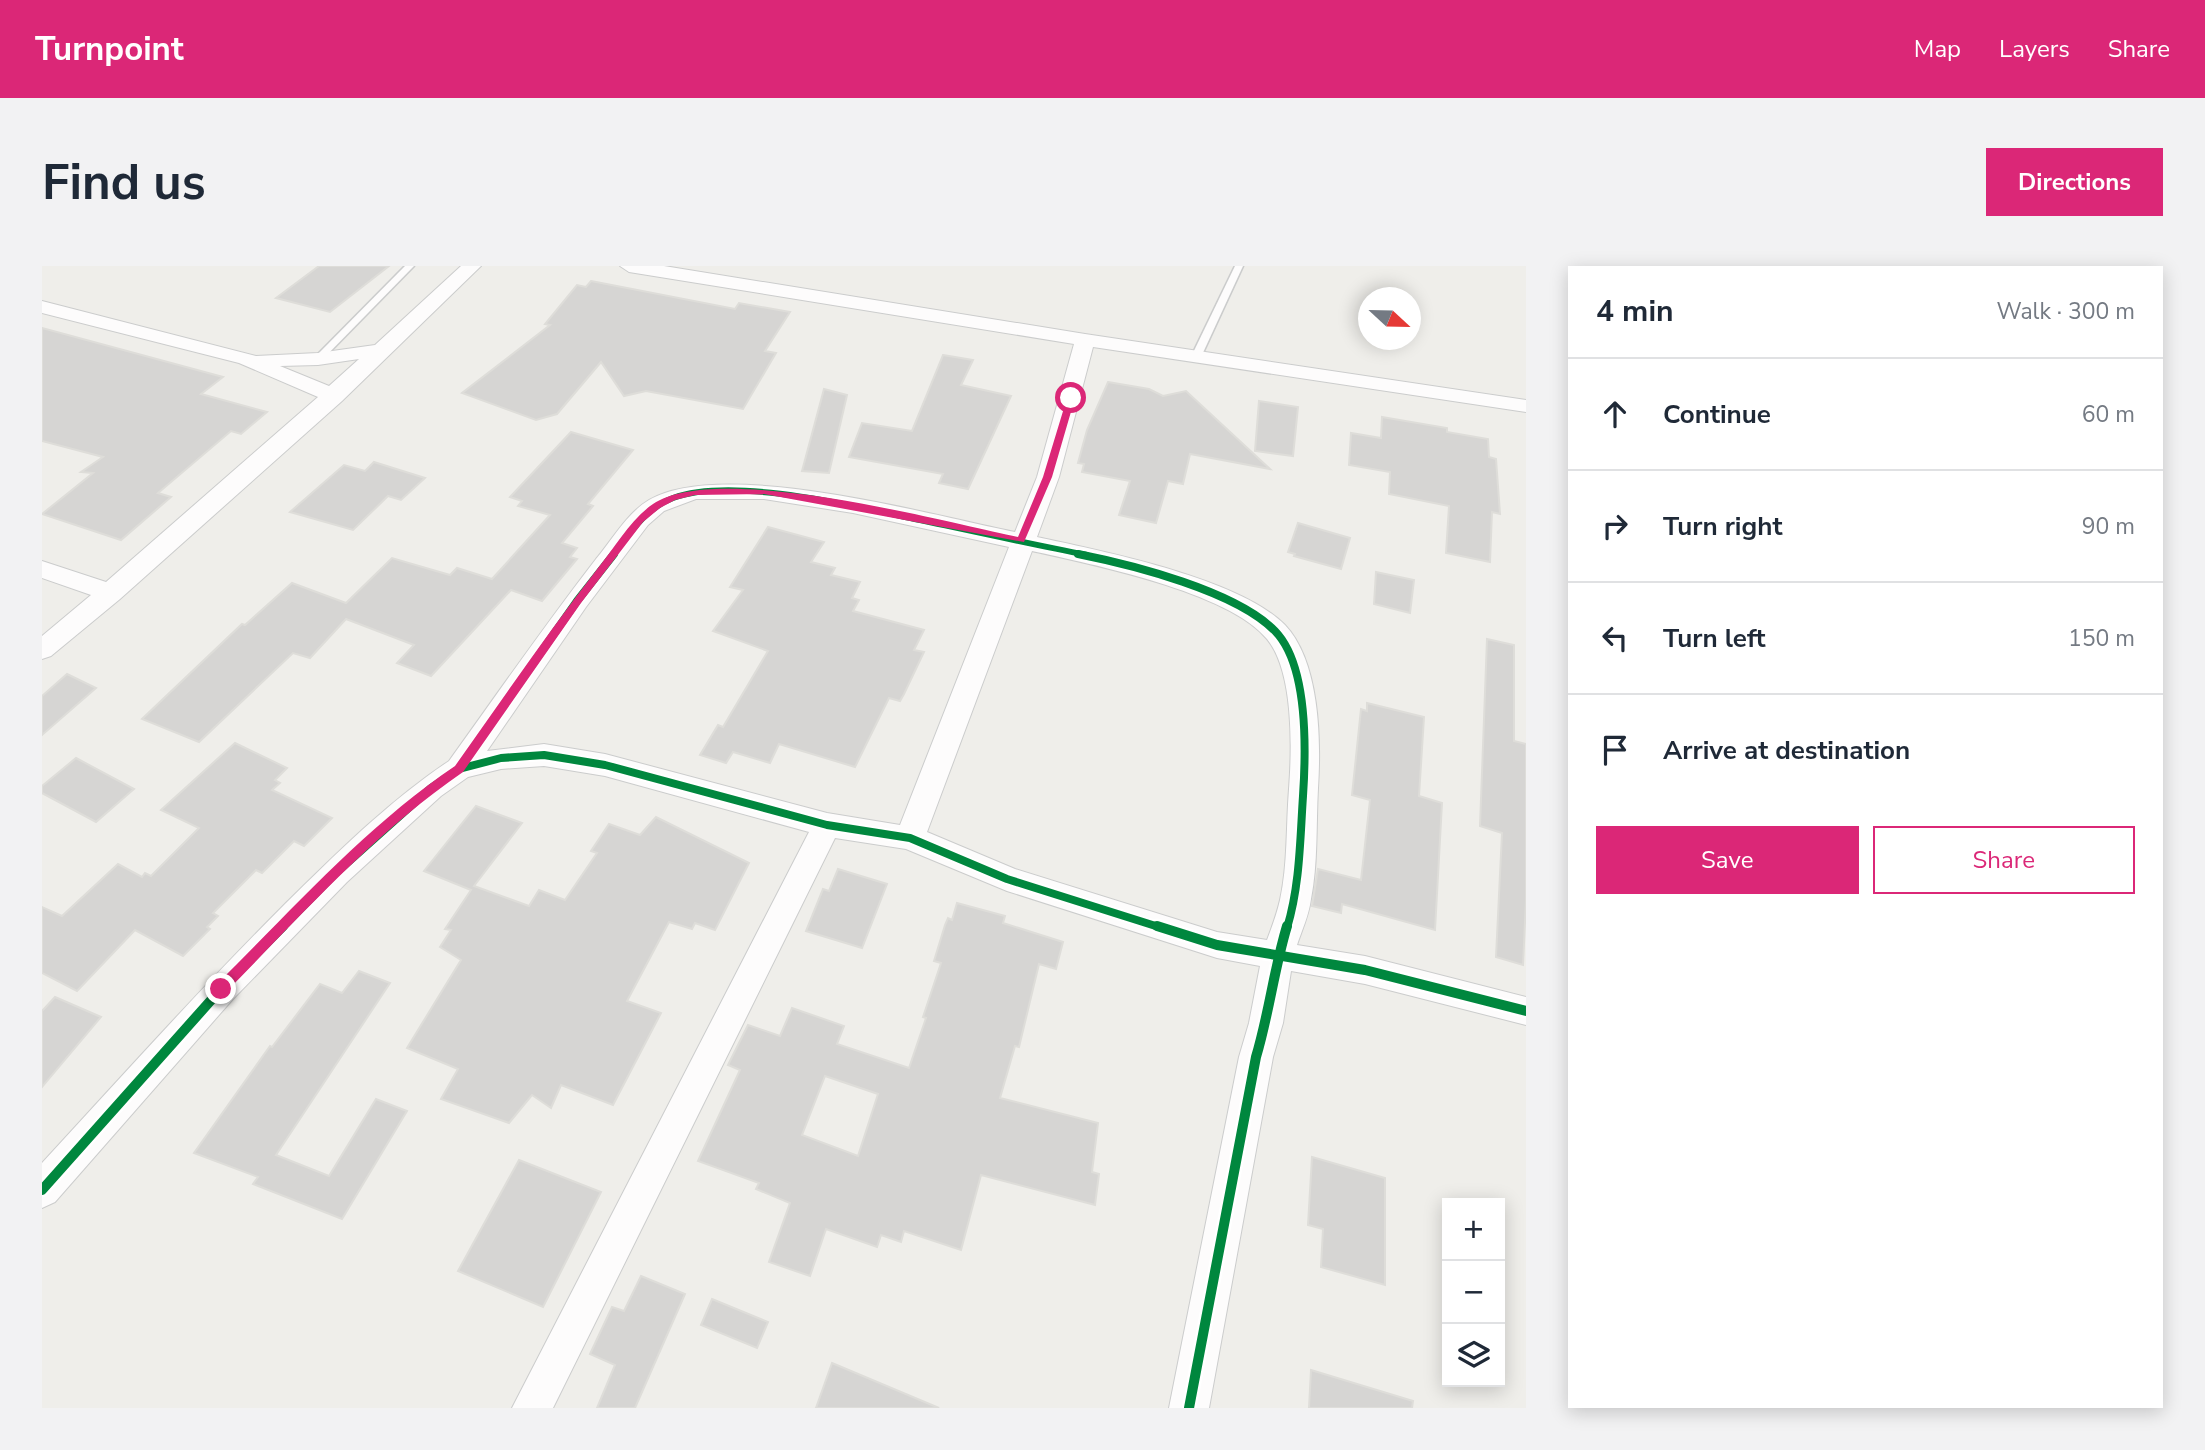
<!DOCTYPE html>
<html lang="en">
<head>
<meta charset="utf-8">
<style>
	:root { --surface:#fff; --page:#f2f2f3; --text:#1f2937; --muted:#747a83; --line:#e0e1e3; --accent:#db2777 }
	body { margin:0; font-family:"Nunito Sans",sans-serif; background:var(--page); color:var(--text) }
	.controls { position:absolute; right:21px; bottom:21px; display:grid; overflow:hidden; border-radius:0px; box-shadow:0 4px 18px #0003 }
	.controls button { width:63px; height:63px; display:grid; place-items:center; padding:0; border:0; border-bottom:2px solid var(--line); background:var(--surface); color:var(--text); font:35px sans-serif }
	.compass { position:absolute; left:1316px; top:21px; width:63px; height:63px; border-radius:50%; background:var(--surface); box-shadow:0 4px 18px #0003; rotate:112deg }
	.stop { position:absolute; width:21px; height:21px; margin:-16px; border:5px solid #db2777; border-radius:50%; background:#fff }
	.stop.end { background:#db2777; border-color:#fff; box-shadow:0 2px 7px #0008 }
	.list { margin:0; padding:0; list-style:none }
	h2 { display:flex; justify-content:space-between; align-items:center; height:91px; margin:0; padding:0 28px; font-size:30px }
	h2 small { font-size:23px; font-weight:400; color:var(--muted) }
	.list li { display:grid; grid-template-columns:46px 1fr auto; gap:21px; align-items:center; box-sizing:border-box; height:112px; padding:0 28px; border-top:2px solid var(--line) }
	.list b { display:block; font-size:26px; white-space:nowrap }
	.list em { font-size:23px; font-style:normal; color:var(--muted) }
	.actions { display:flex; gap:14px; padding:21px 28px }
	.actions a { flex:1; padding:16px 0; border:2px solid var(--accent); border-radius:0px; text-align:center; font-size:24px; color:var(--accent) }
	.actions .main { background:var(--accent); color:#fff }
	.icon { flex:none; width:38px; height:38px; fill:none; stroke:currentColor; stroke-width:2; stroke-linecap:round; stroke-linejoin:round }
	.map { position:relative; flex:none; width:1484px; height:1142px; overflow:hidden; border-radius:0px }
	header { display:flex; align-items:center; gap:42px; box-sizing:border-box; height:98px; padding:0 35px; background:var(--accent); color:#fff }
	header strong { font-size:33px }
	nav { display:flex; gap:38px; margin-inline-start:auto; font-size:24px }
	.intro { display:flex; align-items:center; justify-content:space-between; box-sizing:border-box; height:168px; padding:0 42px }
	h1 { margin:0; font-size:49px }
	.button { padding:18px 32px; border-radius:0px; background:var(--accent); color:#fff; font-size:24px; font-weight:700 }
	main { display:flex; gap:42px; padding:0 42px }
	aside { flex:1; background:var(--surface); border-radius:0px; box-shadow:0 4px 18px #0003 }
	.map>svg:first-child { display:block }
</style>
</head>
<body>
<header>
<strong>Turnpoint</strong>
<nav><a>Map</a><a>Layers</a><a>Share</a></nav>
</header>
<div class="intro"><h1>Find us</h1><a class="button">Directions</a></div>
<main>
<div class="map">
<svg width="1484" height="1142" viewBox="0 0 1484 1142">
	<rect width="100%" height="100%" fill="#efeeea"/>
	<!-- building -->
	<g fill="#d6d5d3" stroke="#deddd9" stroke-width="2" fill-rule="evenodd">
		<path d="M277,0H347L288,46L234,32Z"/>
		<path d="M549,15L693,43L697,37L748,46L723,85L734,87L701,143L604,125L582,130L559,96L515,148L494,154L420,127L508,59L503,58L535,19L544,21Z"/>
		<path d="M0,62L181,111L159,128L225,146L199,168L189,165L116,227L129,231L79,274L0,248L51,207L39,206L61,191L0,175Z"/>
		<path d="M901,89L931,94L919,119L969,130L926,223L897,217L901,208L807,191L820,157L870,165Z"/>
		<path d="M1066,116L1107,123L1121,130L1144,125L1228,203L1148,188L1141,218L1126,215L1114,257L1077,249L1088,215L1040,206L1042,198L1036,197L1045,164Z"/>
		<path d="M782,123L805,129L787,207L760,205Z"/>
		<path d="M1217,135L1256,141L1251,190L1213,185Z"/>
		<path d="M1340,151L1405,162V166L1446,173L1447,191L1454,193L1458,248L1450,246L1448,296L1404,287L1407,240L1347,228L1348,206L1307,199L1309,167L1339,172Z"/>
		<path d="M529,166L591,184L546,238L551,240L520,277L535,282L528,291L535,293L500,335L469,324L389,410L355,397L372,379L304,353L268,392L251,387L157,476L100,453L200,358L203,359L250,317L304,337L350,292L408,309L415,302L450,313L508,249L476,240L480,235L468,231Z"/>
		<path d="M332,196L383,212L359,234L346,230L311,264L248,246L302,199L323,205Z"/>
		<path d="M1256,257L1308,272L1299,303L1252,290L1253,288L1246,286Z"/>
		<path d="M726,261L782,276L769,296L793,302L789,309L818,316L810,332L817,334L811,345L882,364L872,384L882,386L862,428L858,435L847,432L813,501L737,478L728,497L691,486L684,497L658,489L676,459L681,461L726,385L671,365L701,324L688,321Z"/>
		<path d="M1334,306L1372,314L1368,347L1332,338Z"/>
		<path d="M1445,373L1472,379V475L1484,478V635L1481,699L1454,691L1460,567L1438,560Z"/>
		<path d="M25,408L54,422L0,469V430Z"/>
		<path d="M1325,437L1382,451L1377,530L1400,537L1393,664L1300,638L1299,647L1270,640L1276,603L1319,614L1328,534L1310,529L1319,443L1325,445Z"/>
		<path d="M193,477L245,502L233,514L238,517L230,524L290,552L262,580L252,575L220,607L214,604L171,647L176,650L165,661L168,663L141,690L93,664L35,725L0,707V641L20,650L76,598L100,611L103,607L109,610L157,562L119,544Z"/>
		<path d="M34,492L92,523L54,556L0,527V520Z"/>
		<path d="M434,540L480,557L432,620L487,640L497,624L523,634L555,587L549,585L567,558L598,569L614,551L707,597L673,664L653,657L650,663L627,656L585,735L619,747L571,839L519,819L509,842L490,829L467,857L399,833L416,803L365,782L419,694L398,681L409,664L403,663L429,624L382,605Z"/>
		<path d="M796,603L845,618L820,682L764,665L781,623L787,625Z"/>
		<path d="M915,637L963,650L961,657L1021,676L1014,703L997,698L977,781L973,780L958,832L1056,857L1050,906L1057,908L1053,939L939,909L919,984L862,965L859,976L839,969L835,981L784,963L768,1010L727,996L748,937L714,923L717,917L656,895L698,804L686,799L706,759L738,770L750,742L802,760L795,778L867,802L884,752L881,751L899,697L892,695L903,659L906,652L910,654ZM783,810L836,828L816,890L760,869Z"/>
		<path d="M317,705L348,717L234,889L287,910L334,833L365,845L300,953L211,918L216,911L152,887L228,780L230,781L278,718L300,727Z"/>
		<path d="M13,731L59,751L0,821V745Z"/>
		<path d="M1270,891L1343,912V1019L1279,1001L1281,963L1266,959Z"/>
		<path d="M477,894L559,926L501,1041L416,1005Z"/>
		<path d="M599,1010L643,1028L593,1142H555L573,1099L548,1088L570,1041L582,1045Z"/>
		<path d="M670,1033L726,1056L715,1082L659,1059Z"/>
		<path d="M790,1097L897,1142H774Z"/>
		<path d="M1269,1104L1371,1135L1370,1142H1267Z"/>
	</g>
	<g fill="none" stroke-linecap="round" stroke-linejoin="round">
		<!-- lane casing -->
		<g stroke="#cbcccc" stroke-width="3">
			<g id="lane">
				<path d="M363,0H372L279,95H273V91Z"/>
				<path d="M1193,0H1201L1159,91L1151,93L1149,91Z"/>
			</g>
		</g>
		<!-- street casing -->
		<g stroke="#cbcccc" stroke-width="2">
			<g id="street">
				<path d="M419,0H439L300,135L78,333L9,390L0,393V370L49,329L0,312V295L64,316L276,131L197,97L0,47V35L214,90L276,87L333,79ZM317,93L287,120L238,100L276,99Z"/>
				<path d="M578,0H622L1043,68L1484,134V146L1051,81L1017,211L995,271C1060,285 1197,312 1243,359C1278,396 1279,474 1276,522C1274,558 1276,598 1269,633C1267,649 1260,664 1255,679L1323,690L1484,731V759L1323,718L1249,705L1241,757L1231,791L1167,1142H1127L1197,791L1207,757L1218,700L1175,692L965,625L864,583L793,572L511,1142H470L767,566L563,510L502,500L459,503L426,511L399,530L305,616L191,733L13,936L0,942V897C80,810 159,722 243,638C294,588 347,535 407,495C455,428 503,359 554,293C570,274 585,247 607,234C681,191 888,249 973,266L995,211L1032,78L587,6ZM654,233H722L811,247L967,281L858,559L785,547L563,488L502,478L445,485L544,341L606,259L622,245ZM990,285C1049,298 1187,326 1225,373C1252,406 1250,482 1247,523C1244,559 1246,598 1238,634C1235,647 1230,661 1225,674L1175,666L973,603L885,566Z"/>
			</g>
		</g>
		<!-- lane -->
		<use href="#lane" fill="#fdfcfc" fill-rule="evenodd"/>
		<!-- street -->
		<use href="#street" fill="#fdfcfc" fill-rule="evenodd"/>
		<!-- cycleway-far2 casing -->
		<g stroke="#fff" stroke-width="10">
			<path id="cycleway-far2" d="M571,289C588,267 604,242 631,232C692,210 815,241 878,254C934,266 989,278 1045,289"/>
		</g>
		<!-- cycleway-far1 casing -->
		<g stroke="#fff" stroke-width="12">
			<g id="cycleway-far1">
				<path d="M1036,288C1091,299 1194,325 1233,365C1267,400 1264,485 1261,530C1258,574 1258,619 1245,662"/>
				<path d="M417,503L535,335L572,288"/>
				<path d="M240,662L294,607L389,522L417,503L459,492L502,489L563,499L785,559L868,572L965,613L1120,662"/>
			</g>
		</g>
		<!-- cycleway casing -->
		<g stroke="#fff" stroke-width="15">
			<g id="cycleway">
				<path d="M1115,660L1175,679L1323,704L1484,745"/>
				<path d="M0,924L179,723L241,660"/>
				<path d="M1147,1142L1214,791C1227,748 1232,703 1245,660"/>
			</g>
		</g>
		<!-- cycleway-far2 -->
		<use href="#cycleway-far2" stroke="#00873e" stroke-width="6"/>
		<!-- cycleway-far1 -->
		<use href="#cycleway-far1" stroke="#00873e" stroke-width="8"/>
		<!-- cycleway -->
		<use href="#cycleway" stroke="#00873e" stroke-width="10"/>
	</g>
	<!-- route -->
	<path fill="#db2777" d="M1029,130L1033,132L1010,211L982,276L722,228L653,229L633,234L618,242L601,256L539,337L421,506C332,567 258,651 183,727H174V719C250,644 324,560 413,500C460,434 506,366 556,302C573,281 589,253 611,238C675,195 899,255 976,271L1001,211L1025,132Z"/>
</svg>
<div class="controls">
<button>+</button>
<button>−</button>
<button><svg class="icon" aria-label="layers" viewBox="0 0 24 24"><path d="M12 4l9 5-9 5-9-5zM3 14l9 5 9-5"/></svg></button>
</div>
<svg class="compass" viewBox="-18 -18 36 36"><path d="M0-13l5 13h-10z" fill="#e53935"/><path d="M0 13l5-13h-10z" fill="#747a83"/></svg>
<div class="stop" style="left:1029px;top:132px"></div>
<div class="stop end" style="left:179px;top:723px"></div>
</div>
<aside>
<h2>4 min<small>Walk · 300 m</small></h2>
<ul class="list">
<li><svg class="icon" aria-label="ahead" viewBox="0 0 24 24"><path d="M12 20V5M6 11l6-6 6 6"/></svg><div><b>Continue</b></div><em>60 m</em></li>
<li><svg class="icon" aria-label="right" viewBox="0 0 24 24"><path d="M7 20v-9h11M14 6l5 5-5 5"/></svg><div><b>Turn right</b></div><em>90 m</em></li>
<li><svg class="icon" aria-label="left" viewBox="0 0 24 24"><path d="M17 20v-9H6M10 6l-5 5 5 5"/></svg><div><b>Turn left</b></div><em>150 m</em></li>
<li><svg class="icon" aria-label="arrive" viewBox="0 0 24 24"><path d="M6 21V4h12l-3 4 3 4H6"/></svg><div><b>Arrive at destination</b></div></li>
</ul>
<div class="actions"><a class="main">Save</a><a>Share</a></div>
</aside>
</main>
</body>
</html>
